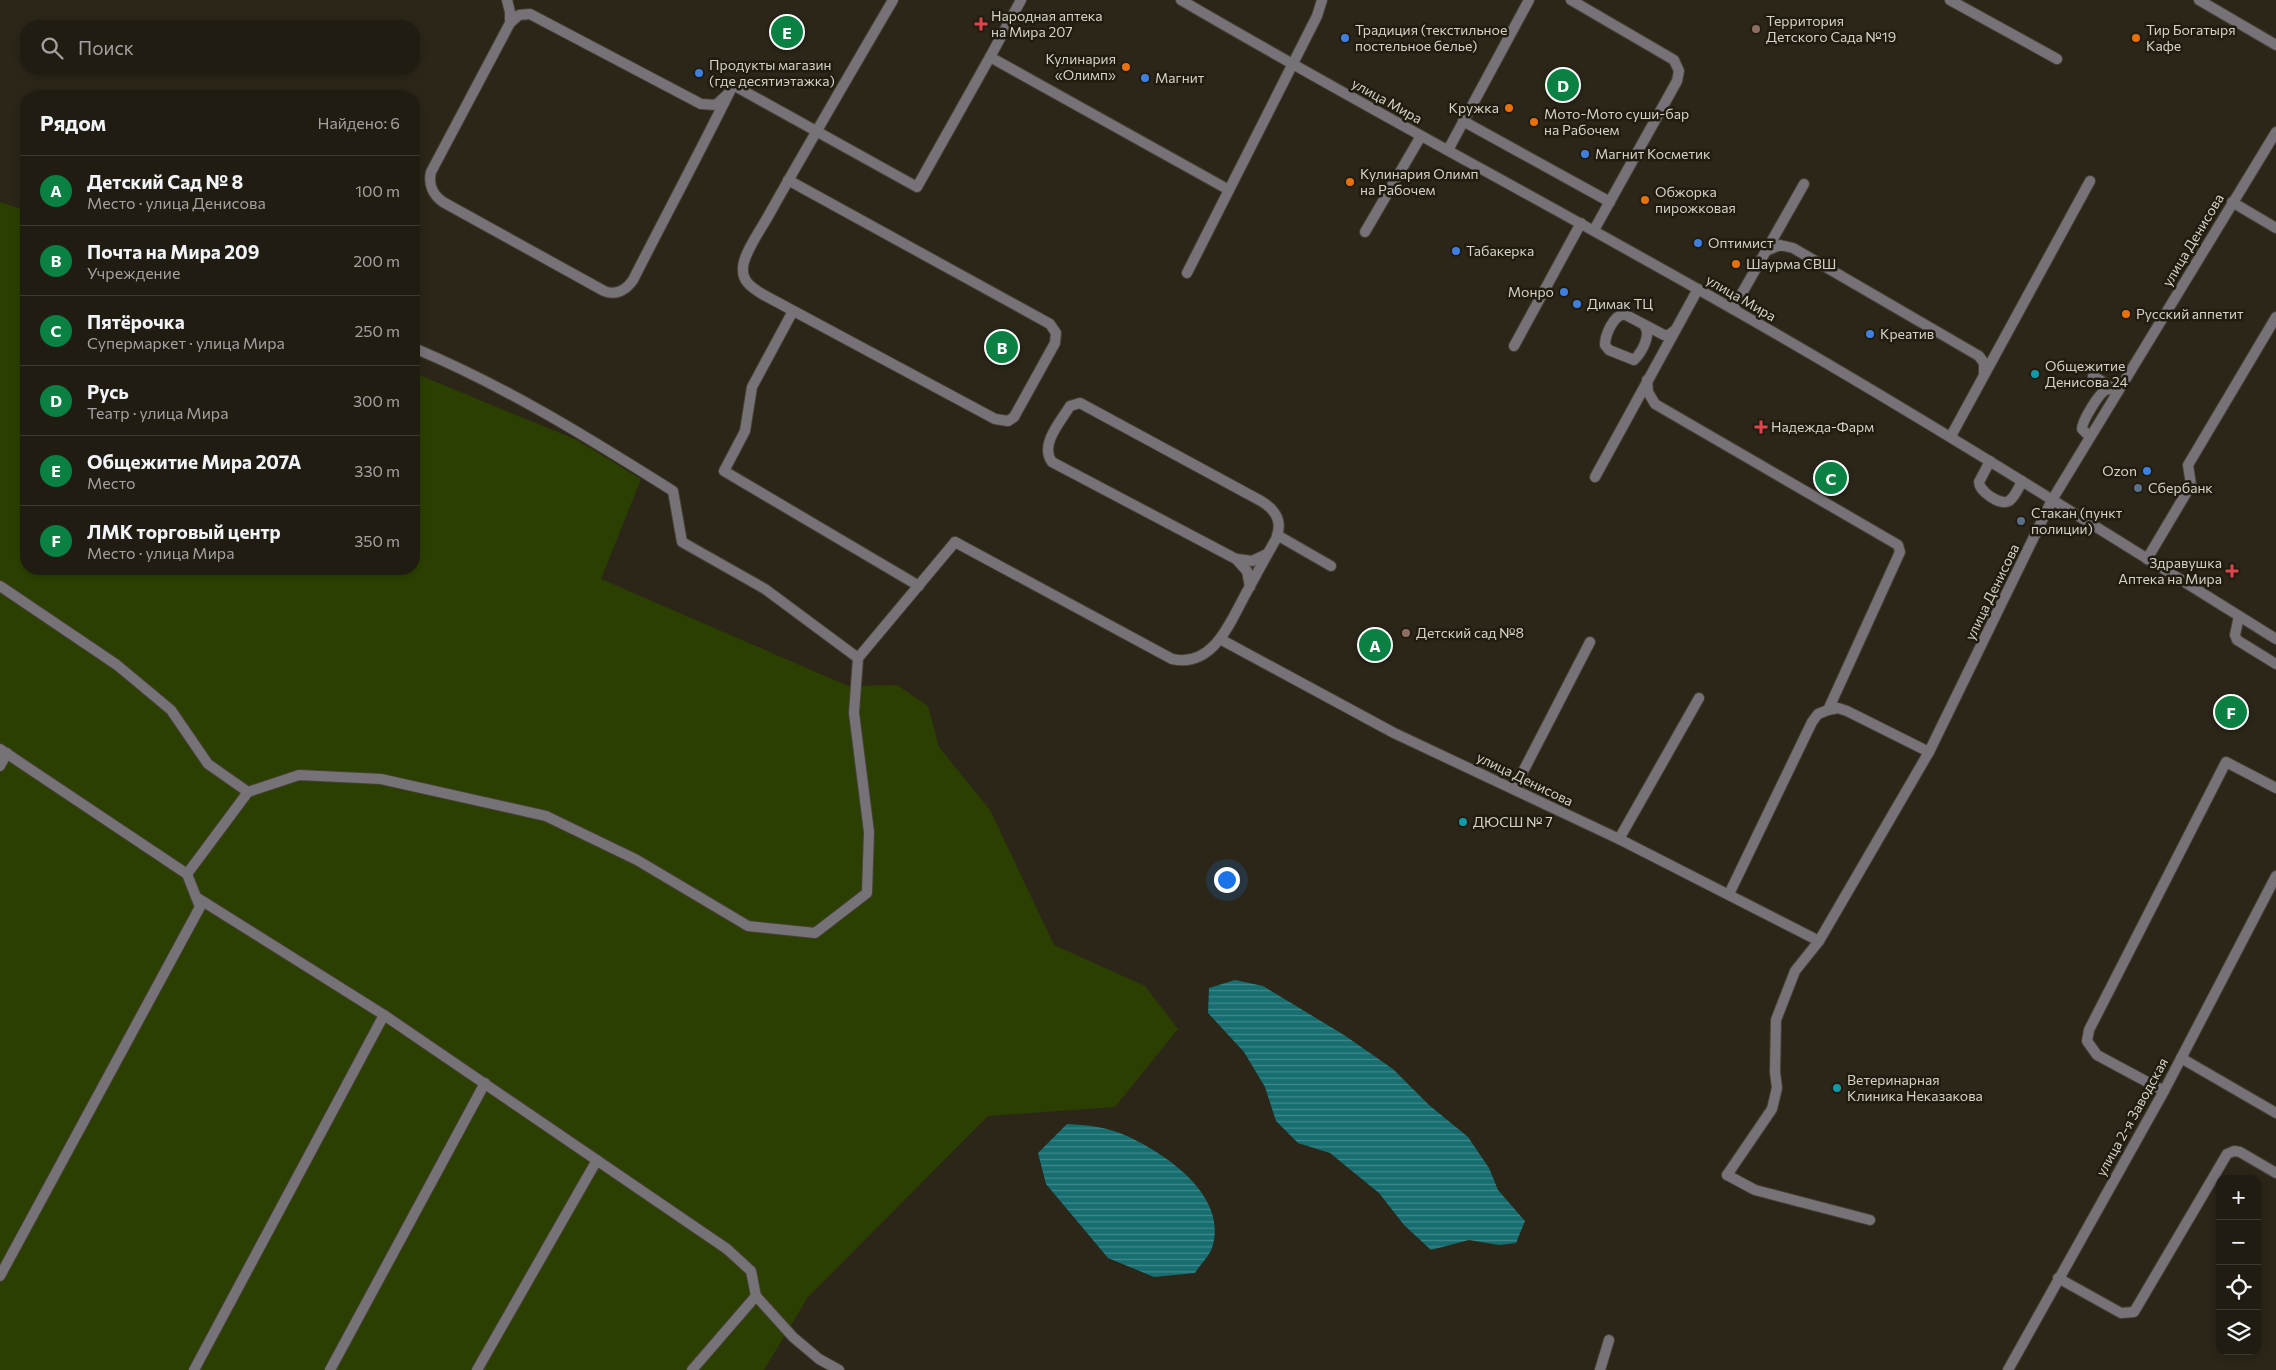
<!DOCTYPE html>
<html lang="ru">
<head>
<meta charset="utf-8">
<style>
	:root { --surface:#201c12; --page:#2d2920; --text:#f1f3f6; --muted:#a2a19f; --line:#3d3a32; --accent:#0b8043 }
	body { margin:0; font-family:Commissioner,sans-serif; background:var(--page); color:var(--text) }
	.controls { position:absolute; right:15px; bottom:15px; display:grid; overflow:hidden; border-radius:10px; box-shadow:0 2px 8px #0003 }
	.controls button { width:45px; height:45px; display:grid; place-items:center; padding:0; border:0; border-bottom:1px solid var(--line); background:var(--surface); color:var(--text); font:25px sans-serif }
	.you { position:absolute; left:1226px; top:879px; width:18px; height:18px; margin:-12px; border:4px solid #fff; border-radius:50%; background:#1a73e8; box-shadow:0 0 0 8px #1a73e833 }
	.badge { display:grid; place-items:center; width:32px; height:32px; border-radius:50%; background:var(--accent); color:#fff; font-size:16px; font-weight:700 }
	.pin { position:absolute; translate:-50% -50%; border:2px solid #fff; box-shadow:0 1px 5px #0006 }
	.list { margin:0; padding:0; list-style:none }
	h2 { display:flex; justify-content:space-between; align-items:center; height:65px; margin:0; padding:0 20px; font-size:21px }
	h2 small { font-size:16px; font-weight:400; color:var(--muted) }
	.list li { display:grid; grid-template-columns:32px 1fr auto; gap:15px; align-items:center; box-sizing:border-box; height:70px; padding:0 20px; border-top:1px solid var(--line) }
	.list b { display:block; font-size:19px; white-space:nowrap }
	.list p { margin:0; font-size:16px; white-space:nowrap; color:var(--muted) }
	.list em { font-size:16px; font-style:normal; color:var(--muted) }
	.icon { flex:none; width:28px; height:28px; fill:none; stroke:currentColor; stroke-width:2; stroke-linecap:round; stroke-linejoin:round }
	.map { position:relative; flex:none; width:2276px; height:1370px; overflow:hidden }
	.search { position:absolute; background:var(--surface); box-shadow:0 2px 8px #0003; left:20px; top:20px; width:400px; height:55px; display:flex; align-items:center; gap:12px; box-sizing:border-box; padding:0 18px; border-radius:20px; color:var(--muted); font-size:19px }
	.panel { position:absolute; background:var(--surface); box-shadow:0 2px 8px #0003; left:20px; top:90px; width:400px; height:485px; border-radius:20px }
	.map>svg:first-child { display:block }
</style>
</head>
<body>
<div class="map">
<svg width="2276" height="1370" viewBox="0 0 2276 1370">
	<defs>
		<pattern id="water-rules" width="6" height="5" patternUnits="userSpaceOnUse" patternTransform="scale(1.25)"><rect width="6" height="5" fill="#166e71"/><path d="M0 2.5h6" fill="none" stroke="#42888a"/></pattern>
	</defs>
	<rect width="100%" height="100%" fill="#2b2618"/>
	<!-- green -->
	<path fill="#2b4000" d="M0,202L26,211V569H414V373L577,440L641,479L601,579L848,686L897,685L928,706L939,747L990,810L1054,945L1145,986L1178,1029L1115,1107L988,1116L808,1297L764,1370H0Z"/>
	<!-- water -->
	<g fill="url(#water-rules)">
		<path d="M1235,980L1263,986L1344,1035L1393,1069L1429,1105L1468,1137L1489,1168L1498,1190L1525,1221L1516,1243L1499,1245L1469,1240L1431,1250L1404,1225L1379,1193L1330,1153L1298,1143L1276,1121L1265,1087L1244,1052L1208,1013L1209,988Z"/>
		<path d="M1067,1124C1087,1125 1108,1127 1127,1136C1166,1154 1229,1196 1212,1248C1209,1256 1200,1265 1195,1273L1154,1277L1108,1258L1046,1184L1038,1153Z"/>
	</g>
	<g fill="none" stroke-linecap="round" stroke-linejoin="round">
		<!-- service casing -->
		<g stroke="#464134" stroke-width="12">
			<g id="service">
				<path d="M507,0L510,12V23"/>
				<path d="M1021,0L990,57L1229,190"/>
				<path d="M1571,0L1674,60L1679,71L1677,81L1594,230"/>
				<path d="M1950,0L2057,59"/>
				<path d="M729,93L716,105L701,104L530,14L519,15L510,23L431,172C428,184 433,195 443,202L604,291C616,296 626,290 633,280C666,215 701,150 733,85L917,187L990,57"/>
				<path d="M1463,121L1610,202"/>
				<path d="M1448,150L1529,0"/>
				<path d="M788,180L1050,324L1056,333L1055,343L1014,417L1008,421L995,419L762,294C751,287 742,281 743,268C743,253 764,225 771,211C811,140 852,70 893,0"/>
				<path d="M2232,202L2276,228"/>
				<path d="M1365,232L1421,136"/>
				<path d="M1766,251L1780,245L1793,248L1979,356L1984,363V374"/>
				<path d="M1187,273L1317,16L1322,0"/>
				<path d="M1733,309L1804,184"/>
				<path d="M793,311L752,387L745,431L724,471L919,586"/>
				<path d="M1643,324C1653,333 1642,352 1634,360L1609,350L1605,345C1605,335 1613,316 1624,314L1664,335H1669L1674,331"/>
				<path d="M1514,346L1581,223"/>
				<path d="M414,348C505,386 589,438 673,491L682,542L765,589L858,658"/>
				<path d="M2093,376L2115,389"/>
				<path d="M1647,380L1648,392L1655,404L1898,545L1900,552L1828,710L1838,708L1847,711L1929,752"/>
				<path d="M1951,436L2090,181"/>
				<path d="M2090,437L2082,429C2082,421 2099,393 2106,390C2110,388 2114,389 2118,391"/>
				<path d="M1990,461L1979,482C1979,491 2000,506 2009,501C2015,497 2019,487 2022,481"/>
				<path d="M1595,477L1698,289"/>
				<path d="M1277,535L1331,566"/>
				<path d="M2147,559L2191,485L2188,465L2276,317"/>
				<path d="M0,586L117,665L171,710L208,764L248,792L187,874L0,749"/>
				<path d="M2239,616L2235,635L2237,640L2276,664"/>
				<path d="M0,766L7,753"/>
				<path d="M248,792L299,775L381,779L546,816L637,860L748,926L815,933L867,893L869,832L854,713L858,658L955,542"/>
				<path d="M1729,894L1812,722L1818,714L1828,710"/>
				<path d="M196,897L384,1015L727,1249"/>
				<path d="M2164,1091L2097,1055L2087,1041L2089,1030L2226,762L2276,788"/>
				<path d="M1727,1175L1755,1190L1870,1220"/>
				<path d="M0,1276L200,907L187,874"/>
				<path d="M2058,1278L2121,1313L2134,1312L2227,1154L2234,1151L2240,1152L2276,1173"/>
				<path d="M194,1370L384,1015"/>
				<path d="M330,1370L485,1083"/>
				<path d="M477,1370L597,1160"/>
				<path d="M692,1370L756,1296"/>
				<path d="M1600,1370L1609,1340"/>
			</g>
		</g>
		<!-- minor casing -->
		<g stroke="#464134" stroke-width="12">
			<g id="minor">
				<path d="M2199,0L2276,45"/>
				<path d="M955,542L1172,659C1212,668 1229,625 1244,597C1255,577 1265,558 1276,539C1283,522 1276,510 1261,501L1080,403L1070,406C1061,421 1039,445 1052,462L1236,559L1247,571L1250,587"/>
				<path d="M1237,559L1252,561L1267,554"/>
				<path d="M1220,639L1394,733L1619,839L1819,941"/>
				<path d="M1514,789L1590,642"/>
				<path d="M1619,839L1699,698"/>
				<path d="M2181,1058L2276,1113"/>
				<path d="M1727,1175L1772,1109L1777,1088L1775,1072L1776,1020L1795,971L1819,941L1929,752L2052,500"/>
				<path d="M727,1249L751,1271L756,1296L793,1337L819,1359L839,1370"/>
				<path d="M2008,1370L2164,1091L2276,876"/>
			</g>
		</g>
		<!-- tertiary casing -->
		<g stroke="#464134" stroke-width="12">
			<g id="tertiary">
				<path d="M1181,0C1362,106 1549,204 1731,308C1916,413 2096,527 2276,639"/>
				<path d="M2052,500L2276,132"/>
			</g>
		</g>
		<!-- service -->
		<use href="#service" stroke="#777278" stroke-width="10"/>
		<!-- minor -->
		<use href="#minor" stroke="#777278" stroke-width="10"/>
		<!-- tertiary -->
		<use href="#tertiary" stroke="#777278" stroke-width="10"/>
	</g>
	<!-- markers -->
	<g fill="#e0444e" stroke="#211c0f" stroke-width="2">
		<path d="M978.5 16.5h5v5h5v5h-5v5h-5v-5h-5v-5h5z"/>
		<path d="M1758.5 419.5h5v5h5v5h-5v5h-5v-5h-5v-5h5z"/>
		<path d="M2229.5 563.5h5v5h5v5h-5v5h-5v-5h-5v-5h5z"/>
	</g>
	<g fill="#8d6e63" stroke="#211c0f" stroke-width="2">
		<circle cx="1756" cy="29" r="5"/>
		<circle cx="1406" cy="633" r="5"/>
	</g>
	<g fill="#3f7fe0" stroke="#211c0f" stroke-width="2">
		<circle cx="1345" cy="38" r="5"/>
		<circle cx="699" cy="73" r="5"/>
		<circle cx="1145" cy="78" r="5"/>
		<circle cx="1585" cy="154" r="5"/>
		<circle cx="1698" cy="243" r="5"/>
		<circle cx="1456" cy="251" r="5"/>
		<circle cx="1564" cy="292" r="5"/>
		<circle cx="1577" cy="304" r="5"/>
		<circle cx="1870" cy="334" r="5"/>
		<circle cx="2147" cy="471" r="5"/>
	</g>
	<g fill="#e8710a" stroke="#211c0f" stroke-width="2">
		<circle cx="2136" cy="38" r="5"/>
		<circle cx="1126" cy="67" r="5"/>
		<circle cx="1509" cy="108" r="5"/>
		<circle cx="1534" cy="122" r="5"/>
		<circle cx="1350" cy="182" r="5"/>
		<circle cx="1645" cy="200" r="5"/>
		<circle cx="1736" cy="264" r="5"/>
		<circle cx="2126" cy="314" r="5"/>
	</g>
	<g fill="#0f9aa8" stroke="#211c0f" stroke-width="2">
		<circle cx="2035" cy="374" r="5"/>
		<circle cx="1463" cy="822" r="5"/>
		<circle cx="1837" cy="1088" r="5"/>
	</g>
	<g fill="#5c6f8a" stroke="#211c0f" stroke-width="2">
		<circle cx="2138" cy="488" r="5"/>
		<circle cx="2021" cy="521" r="5"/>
	</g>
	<g text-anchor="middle" stroke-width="5" stroke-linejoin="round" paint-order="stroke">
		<!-- poi labels -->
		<g font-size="14" fill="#d4d1c8" stroke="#211c0f" text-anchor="start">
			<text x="991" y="21">Народная аптека<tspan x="991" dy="16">на Мира 207</tspan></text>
			<text x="1766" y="26">Территория<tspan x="1766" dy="16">Детского Сада №19</tspan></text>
			<text x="1355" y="35">Традиция (текстильное<tspan x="1355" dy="16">постельное белье)</tspan></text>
			<text x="2146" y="35">Тир Богатыря<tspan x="2146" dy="16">Кафе</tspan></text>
			<text x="1116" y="64" text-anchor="end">Кулинария<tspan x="1116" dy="16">«Олимп»</tspan></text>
			<text x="709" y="70">Продукты магазин<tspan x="709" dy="16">(где десятиэтажка)</tspan></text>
			<text x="1155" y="83">Магнит</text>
			<text x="1499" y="113" text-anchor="end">Кружка</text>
			<text x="1544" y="119">Мото-Мото суши-бар<tspan x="1544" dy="16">на Рабочем</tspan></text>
			<text x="1595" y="159">Магнит Косметик</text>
			<text x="1360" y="179">Кулинария Олимп<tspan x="1360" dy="16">на Рабочем</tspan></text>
			<text x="1655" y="197">Обжорка<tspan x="1655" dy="16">пирожковая</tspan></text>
			<text x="1708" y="248">Оптимист</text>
			<text x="1466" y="256">Табакерка</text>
			<text x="1746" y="269">Шаурма СВШ</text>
			<text x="1554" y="297" text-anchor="end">Монро</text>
			<text x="1587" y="309">Димак ТЦ</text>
			<text x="2136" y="319">Русский аппетит</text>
			<text x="1880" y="339">Креатив</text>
			<text x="2045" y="371">Общежитие<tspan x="2045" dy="16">Денисова 24</tspan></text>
			<text x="1771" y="432">Надежда-Фарм</text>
			<text x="2137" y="476" text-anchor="end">Ozon</text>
			<text x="2148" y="493">Сбербанк</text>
			<text x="2031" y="518">Стакан (пункт<tspan x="2031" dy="16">полиции)</tspan></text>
			<text x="2222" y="568" text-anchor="end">Здравушка<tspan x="2222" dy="16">Аптека на Мира</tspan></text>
			<text x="1416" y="638">Детский сад №8</text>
			<text x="1473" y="827">ДЮСШ № 7</text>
			<text x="1847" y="1085">Ветеринарная<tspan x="1847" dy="16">Клиника Неказакова</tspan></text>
		</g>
		<!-- street labels -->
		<g font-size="14" fill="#d4d1c8" stroke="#211c0f">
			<text transform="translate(1387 101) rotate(29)" y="5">улица Мира</text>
			<text transform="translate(2193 240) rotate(-59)" y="5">улица Денисова</text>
			<text transform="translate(1741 298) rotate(30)" y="5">улица Мира</text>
			<text transform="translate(1992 592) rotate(-64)" y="5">улица Денисова</text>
			<text transform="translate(1525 779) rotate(26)" y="5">улица Денисова</text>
			<text transform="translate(2132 1117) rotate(-61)" y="5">улица 2-я Заводская</text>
		</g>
	</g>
</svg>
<div class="controls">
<button>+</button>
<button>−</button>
<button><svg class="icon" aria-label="locate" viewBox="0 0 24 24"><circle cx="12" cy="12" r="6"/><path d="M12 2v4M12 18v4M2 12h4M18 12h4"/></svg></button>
<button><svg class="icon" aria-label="layers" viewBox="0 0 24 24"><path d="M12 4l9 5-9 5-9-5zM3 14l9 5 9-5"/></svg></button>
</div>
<div class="you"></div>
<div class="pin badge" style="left:1375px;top:645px">A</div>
<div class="pin badge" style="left:1002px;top:347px">B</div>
<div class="pin badge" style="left:1831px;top:478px">C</div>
<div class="pin badge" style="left:1563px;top:85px">D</div>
<div class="pin badge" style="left:787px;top:32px">E</div>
<div class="pin badge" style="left:2231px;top:712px">F</div>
<div class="search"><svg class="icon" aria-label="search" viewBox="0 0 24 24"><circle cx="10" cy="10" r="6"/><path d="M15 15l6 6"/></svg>Поиск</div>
<section class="panel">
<h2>Рядом<small>Найдено: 6</small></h2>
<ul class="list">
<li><span class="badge">A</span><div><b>Детский Сад № 8</b><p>Место · улица Денисова</p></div><em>100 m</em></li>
<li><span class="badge">B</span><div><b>Почта на Мира 209</b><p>Учреждение</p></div><em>200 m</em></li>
<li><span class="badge">C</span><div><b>Пятёрочка</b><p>Супермаркет · улица Мира</p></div><em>250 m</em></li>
<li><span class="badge">D</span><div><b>Русь</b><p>Театр · улица Мира</p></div><em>300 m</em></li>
<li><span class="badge">E</span><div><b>Общежитие Мира 207А</b><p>Место</p></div><em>330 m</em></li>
<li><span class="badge">F</span><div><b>ЛМК торговый центр</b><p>Место · улица Мира</p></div><em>350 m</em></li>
</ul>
</section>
</div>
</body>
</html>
